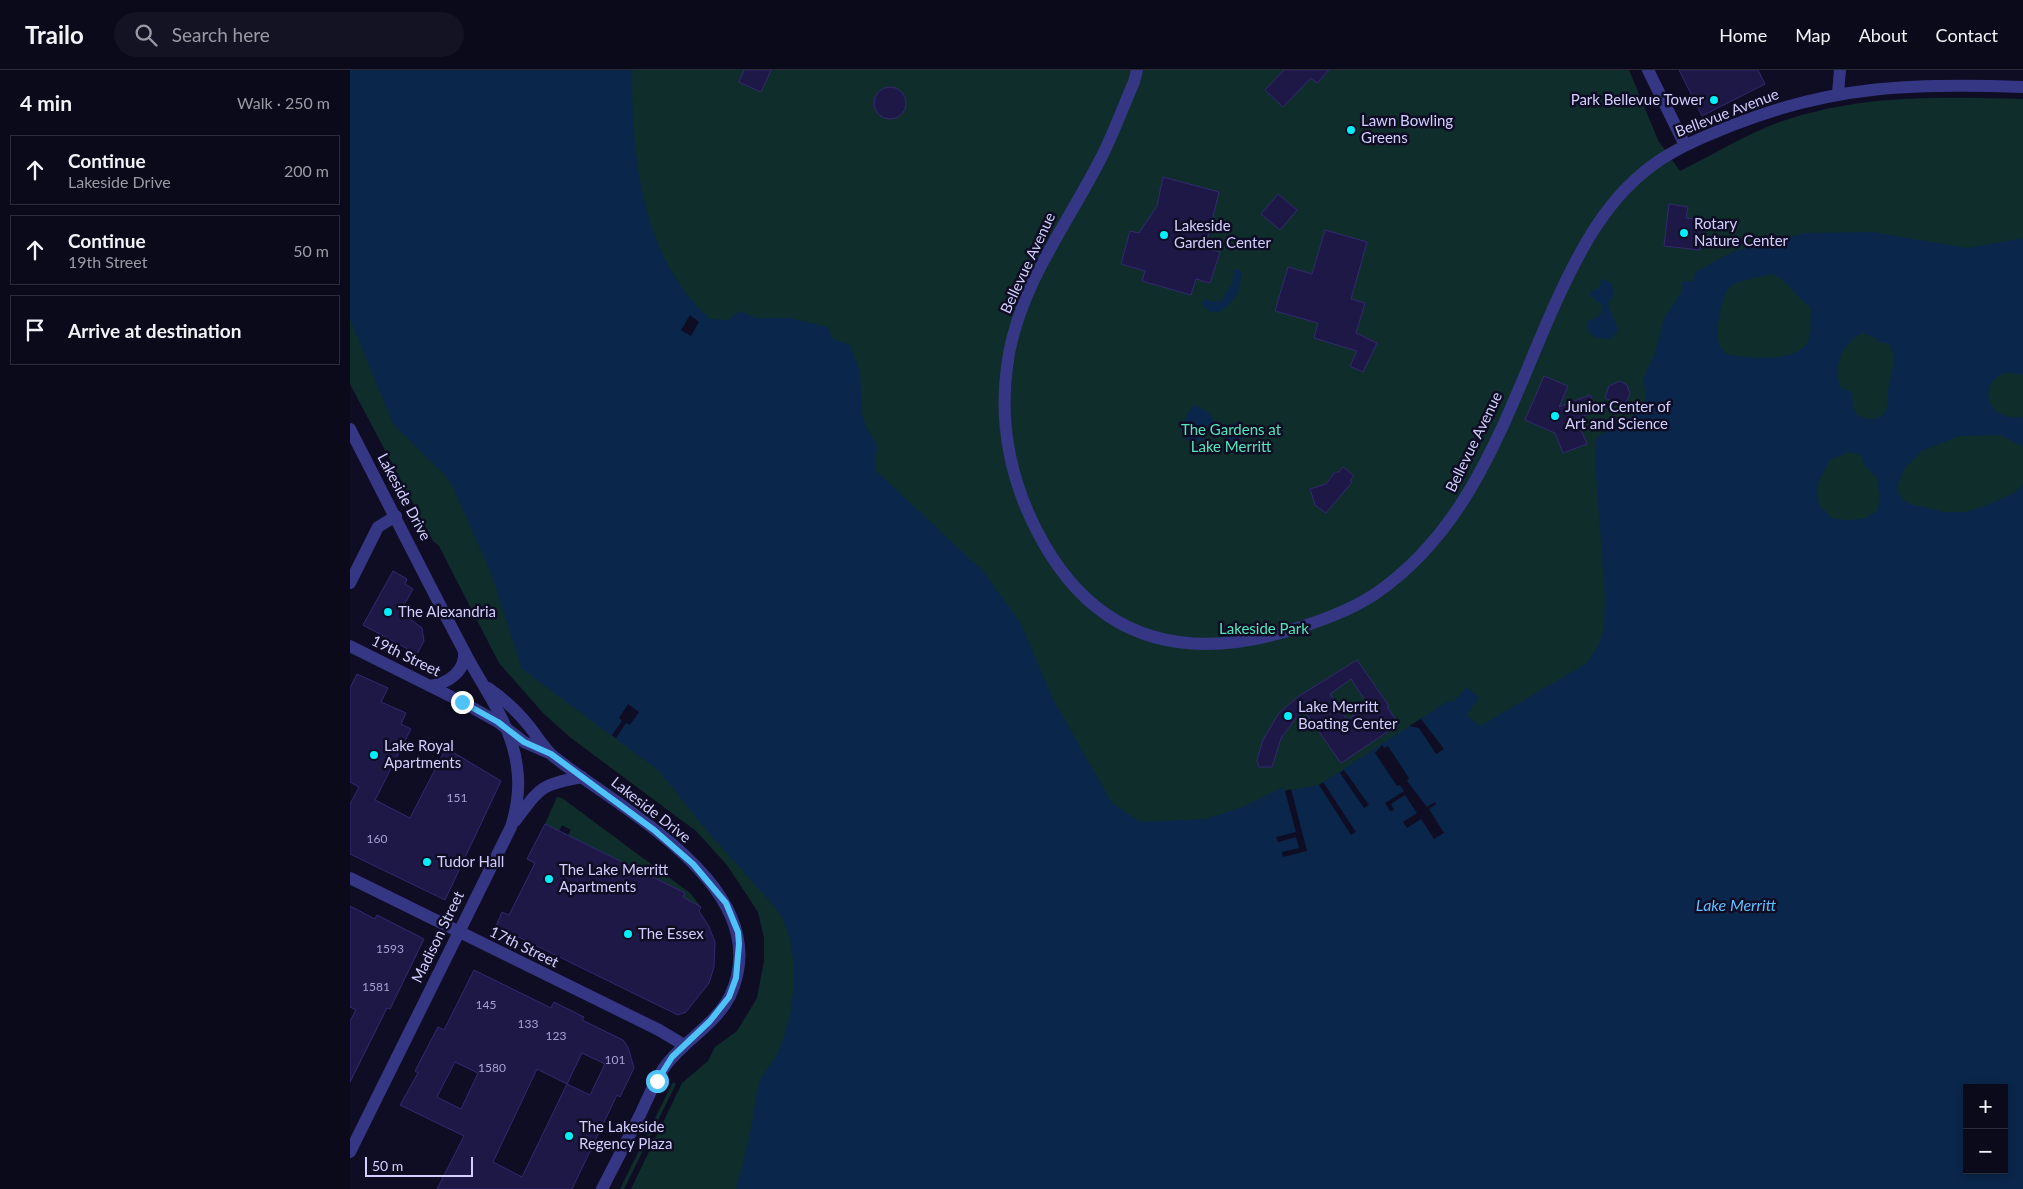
<!DOCTYPE html>
<html lang="en">
<head>
<meta charset="utf-8">
<style>
	:root { --surface:#0b0a1b; --page:#141324; --text:#f1f3f6; --muted:#9a9aa3; --line:#2b2b3a }
	body { margin:0; font-family:Lato,sans-serif; background:var(--page); color:var(--text) }
	.controls { position:absolute; right:15px; bottom:15px; display:grid; overflow:hidden; border-radius:0px; box-shadow:0 2px 8px #0003 }
	.controls button { width:45px; height:45px; display:grid; place-items:center; padding:0; border:0; border-bottom:1px solid var(--line); background:var(--surface); color:var(--text); font:25px sans-serif }
	.scale { position:absolute; left:15px; bottom:12px; width:108px; box-sizing:border-box; padding-left:5px; border:2px solid #d2cfff; border-top:0; font-size:14px; line-height:18px; white-space:nowrap; color:#d2cfff; -webkit-text-stroke:4px #0f0d24; paint-order:stroke }
	.stop { position:absolute; width:15px; height:15px; margin:-11px; border:4px solid #4fc3f7; border-radius:50%; background:#fff }
	.stop.end { background:#4fc3f7; border-color:#fff; box-shadow:0 1px 5px #0008 }
	.list { margin:0; padding:0; list-style:none }
	h2 { display:flex; justify-content:space-between; align-items:center; height:65px; margin:0; padding:0 20px; font-size:21px }
	h2 small { font-size:16px; font-weight:400; color:var(--muted) }
	.list li { display:grid; grid-template-columns:32px 1fr auto; gap:15px; align-items:center; box-sizing:border-box; height:70px; margin:0 10px 10px; padding:0 10px; border:1px solid var(--line); border-radius:0px }
	.list b { display:block; font-size:19px; white-space:nowrap }
	.list p { margin:0; font-size:16px; white-space:nowrap; color:var(--muted) }
	.list em { font-size:16px; font-style:normal; color:var(--muted) }
	.icon { flex:none; width:28px; height:28px; fill:none; stroke:currentColor; stroke-width:2; stroke-linecap:round; stroke-linejoin:round }
	.map { position:relative; flex:none; width:1673px; height:1119px; overflow:hidden }
	header { display:flex; align-items:center; gap:30px; box-sizing:border-box; height:70px; padding:0 25px; background:var(--surface); border-bottom:1px solid var(--line) }
	header strong { font-size:24px }
	nav { display:flex; gap:28px; margin-inline-start:auto; font-size:18px }
	.search { width:350px; height:45px; background:var(--page); display:flex; align-items:center; gap:12px; box-sizing:border-box; padding:0 18px; border-radius:28px; color:var(--muted); font-size:19px }
	main { display:flex }
	aside { flex:1; background:var(--surface) }
	.map>svg:first-child { display:block }
</style>
</head>
<body>
<header>
<strong>Trailo</strong>
<div class="search"><svg class="icon" aria-label="search" viewBox="0 0 24 24"><circle cx="10" cy="10" r="6"/><path d="M15 15l6 6"/></svg>Search here</div>
<nav><a>Home</a><a>Map</a><a>About</a><a>Contact</a></nav>
</header>
<main>
<aside>
<h2>4 min<small>Walk · 250 m</small></h2>
<ul class="list">
<li><svg class="icon" aria-label="ahead" viewBox="0 0 24 24"><path d="M12 20V5M6 11l6-6 6 6"/></svg><div><b>Continue</b><p>Lakeside Drive</p></div><em>200 m</em></li>
<li><svg class="icon" aria-label="ahead" viewBox="0 0 24 24"><path d="M12 20V5M6 11l6-6 6 6"/></svg><div><b>Continue</b><p>19th Street</p></div><em>50 m</em></li>
<li><svg class="icon" aria-label="arrive" viewBox="0 0 24 24"><path d="M6 21V4h12l-3 4 3 4H6"/></svg><div><b>Arrive at destination</b></div></li>
</ul>
</aside>
<div class="map">
<svg width="1673" height="1119" viewBox="0 0 1673 1119">
	<rect width="100%" height="100%" fill="#0f0d24"/>
	<!-- green -->
	<g fill="#0f2e2b" fill-rule="evenodd">
		<path d="M0,0H1279L1308,70L1330,101C1365,84 1399,62 1436,50C1514,24 1593,27 1673,29V1119H281L332,1013L358,991L365,977L387,961L407,928L414,890V868L408,842L377,795L346,761L221,668L193,643L149,593L89,476L83,471L0,314ZM1617,1018H1654V1100H1617Z"/>
		<path d="M207,727L212,728L340,823L351,837L333,827L335,823L218,765L221,760L212,755L209,761L195,754Z"/>
		<path d="M323,1012L326,1014L274,1119H270Z"/>
	</g>
	<!-- water -->
	<g fill="#0a264a" fill-rule="evenodd">
		<path d="M0,0H282C282,88 291,186 360,249L378,250L390,241L406,248H440L478,257L483,269L500,275L510,301L512,344L516,357L527,375L525,400L634,502L671,554L703,629L762,733L790,752L855,749L893,737L933,717L935,721L969,715L1098,631L1103,632L1117,617L1129,628L1116,645L1130,656L1237,593L1249,574L1254,557L1255,528L1245,391L1246,369L1259,357L1288,343L1294,334L1296,325L1293,309L1305,283L1314,248L1332,221V212L1344,211L1345,202L1385,181L1454,163L1522,162L1617,178L1673,168V305C1630,290 1624,353 1673,347V377L1651,365L1609,366L1572,381L1554,399L1547,418L1552,429L1560,434L1594,442H1616L1637,435L1666,422L1673,414V1119H386C392,1097 398,1075 402,1052C405,1039 405,1024 410,1011C414,1001 424,992 428,982C446,939 452,884 429,842L352,755L309,701L172,599L141,503L102,415L95,405L43,354L0,249ZM1422,204L1433,210L1461,239C1460,248 1462,263 1458,271C1447,294 1396,288 1376,284C1374,281 1370,277 1369,274C1365,263 1371,225 1380,217C1390,209 1409,207 1422,204ZM1513,263L1524,267L1530,273H1538C1550,288 1539,307 1538,322C1537,327 1539,334 1537,338C1535,345 1528,348 1522,350L1508,346L1503,338L1502,322L1490,317C1484,295 1491,273 1513,263ZM1499,382L1510,385L1514,395L1527,408L1530,431L1526,442L1513,449L1496,450L1481,448L1469,434L1467,416L1480,390ZM1617,1018H1654V1100H1617Z"/>
		<path d="M884,199L891,201C892,219 885,233 869,242L858,241L851,233L856,229L863,232L872,230L882,213Z"/>
		<path d="M1250,209L1260,212L1264,223L1258,236L1268,259L1262,269L1247,268L1239,263L1237,252L1252,244L1251,234L1240,226L1241,220H1247L1251,214Z"/>
		<path d="M844,335L860,343L864,353L880,356L889,351L894,358L890,375L875,377V367L857,363L852,371L836,370C832,355 833,347 844,335Z"/>
	</g>
	<!-- pier -->
	<g fill="#0f0d24">
		<path d="M340,245L349,252L341,266L331,260Z"/>
		<path d="M278,634L289,642L280,655L276,653L266,668L262,665L272,651L269,648Z"/>
		<path d="M1071,649L1094,679L1086,684L1069,658L1059,656Z"/>
		<path d="M1032,675L1034,678L1038,676L1059,708L1057,711L1077,737L1085,732L1086,734L1079,739L1094,763L1084,769L1071,749L1057,758L1053,752L1067,743L1055,725L1041,734L1044,740L1040,741L1035,733L1054,721L1050,715L1047,716L1025,683Z"/>
		<path d="M994,700L1019,735L1014,738L990,703Z"/>
		<path d="M973,712L1006,762L1001,765L969,715Z"/>
		<path d="M941,719L957,781L933,787L932,782L949,778L946,767L928,772L926,767L946,762L935,721Z"/>
	</g>
	<!-- building -->
	<g fill="#1e1846" stroke="#332873" fill-rule="evenodd">
		<path d="M394,0H421L411,22L389,12Z"/>
		<path d="M934,0H979L967,13L961,8L933,37L915,20Z"/>
		<path d="M1329,0H1408L1415,14L1352,46Z"/>
		<circle cx="540" cy="33" r="16"/>
		<path d="M813,107L869,122L855,178L870,182L860,213L846,209L841,225L792,211L795,201L771,194L780,161L789,163L807,136Z"/>
		<path d="M928,124L947,140L930,160L911,144Z"/>
		<path d="M1319,134L1338,137L1336,148L1354,150L1350,180L1314,176Z"/>
		<path d="M975,160L1017,172L1001,229L1015,233L1006,263L1027,273L1013,302L1000,296L1007,281L964,268L968,253L925,241L938,197L962,204Z"/>
		<path d="M1194,306L1218,316L1209,337L1240,325L1246,341L1226,349L1237,374L1213,383L1205,363L1175,350Z"/>
		<path d="M1270,311L1277,315L1280,324L1276,332L1269,334L1255,328L1259,316Z"/>
		<path d="M993,397L1004,406L1000,410L1002,412L976,443L965,435L960,419L976,414L985,402H989Z"/>
		<path d="M43,501L57,509L55,514L63,519L54,535L59,548L72,558L74,571L67,584L13,555Z"/>
		<path d="M1007,590L1039,636L1037,637L1049,654L991,693L953,639L931,668L922,697H909L907,690L913,670L929,643L949,626ZM1001,609L1019,636L997,650L980,624Z"/>
		<path d="M7,604L38,618L31,632L56,643L51,654L61,659L25,730L60,748L96,678L151,711L95,830L0,784V734L9,717L0,712V618Z"/>
		<path d="M195,754L335,823L333,827L351,837L349,841L359,857L365,872L364,897L359,913L336,942L328,945L146,856L152,842L159,845L185,793L177,789Z"/>
		<path d="M0,836L25,849L27,845L74,869L40,939L37,938L0,1012V951L6,940L0,937Z"/>
		<path d="M124,900L201,938L204,932L234,947L232,950L273,970L278,977L284,998L270,1027L267,1025L222,1119H87L114,1066L50,1035L68,1003L65,1001L88,957L94,960ZM232,983L255,994L240,1025L217,1014ZM105,992L128,1003L111,1039L87,1027ZM187,999L217,1014L172,1107L143,1092Z"/>
	</g>
	<g fill="none" stroke-linecap="round" stroke-linejoin="round">
		<!-- minor -->
		<g stroke="#353785" stroke-width="12">
			<path d="M787,0L784,12C773,37 764,62 752,86C718,154 666,219 657,297C649,354 661,411 687,461C740,565 825,593 934,562C966,553 998,542 1025,524C1126,455 1158,338 1206,232C1231,177 1259,124 1310,90C1333,75 1358,65 1383,55C1483,15 1567,13 1673,17"/>
			<path d="M1298,0L1335,75"/>
			<path d="M1488,23L1490,0"/>
			<path d="M0,359C38,433 75,507 114,581C133,618 162,654 167,697C170,717 167,738 161,757L0,1082"/>
			<path d="M0,513L28,457L46,446"/>
			<path d="M0,576L112,632L148,652L174,672L199,683"/>
			<path d="M80,616C99,613 116,601 114,581"/>
			<path d="M138,618C154,629 167,641 179,656C187,666 194,678 203,686C270,740 430,818 380,926C366,954 335,970 316,995C305,1010 298,1028 290,1045C277,1070 265,1094 252,1119"/>
			<path d="M165,751C191,717 189,715 232,707"/>
			<path d="M0,808L309,960L334,975"/>
		</g>
	</g>
	<g fill="none" stroke-linecap="round" stroke-linejoin="round">
		<!-- route -->
		<path stroke="#4fc3f7" stroke-width="6" d="M112,632L148,652L174,672L201,684L304,760L343,794L376,833L388,862L389,874L386,908L379,927L360,951L322,987L307,1011"/>
	</g>
	<!-- markers -->
	<g fill="#00f0fa" stroke="#0f0d24" stroke-width="2">
		<circle cx="1364" cy="30" r="5"/>
		<circle cx="1001" cy="60" r="5"/>
		<circle cx="1334" cy="163" r="5"/>
		<circle cx="814" cy="165" r="5"/>
		<circle cx="1205" cy="346" r="5"/>
		<circle cx="38" cy="542" r="5"/>
		<circle cx="938" cy="646" r="5"/>
		<circle cx="24" cy="685" r="5"/>
		<circle cx="77" cy="792" r="5"/>
		<circle cx="199" cy="809" r="5"/>
		<circle cx="278" cy="864" r="5"/>
		<circle cx="219" cy="1066" r="5"/>
	</g>
	<g text-anchor="middle" stroke-width="5" stroke-linejoin="round" paint-order="stroke">
		<!-- number labels -->
		<g font-size="12" fill="#a5a1d1">
			<text x="107" y="732">151</text>
			<text x="27" y="773">160</text>
			<text x="40" y="883">1593</text>
			<text x="26" y="921">1581</text>
			<text x="136" y="939">145</text>
			<text x="178" y="958">133</text>
			<text x="206" y="970">123</text>
			<text x="265" y="994">101</text>
			<text x="142" y="1002">1580</text>
		</g>
		<!-- poi labels -->
		<g font-size="15" fill="#d2cfff" stroke="#0f0d24" text-anchor="start">
			<text x="1354" y="35" text-anchor="end">Park Bellevue Tower</text>
			<text x="1011" y="56">Lawn Bowling<tspan x="1011" dy="17">Greens</tspan></text>
			<text x="1344" y="159">Rotary<tspan x="1344" dy="17">Nature Center</tspan></text>
			<text x="824" y="161">Lakeside<tspan x="824" dy="17">Garden Center</tspan></text>
			<text x="1215" y="342">Junior Center of<tspan x="1215" dy="17">Art and Science</tspan></text>
			<text x="48" y="547">The Alexandria</text>
			<text x="948" y="642">Lake Merritt<tspan x="948" dy="17">Boating Center</tspan></text>
			<text x="34" y="681">Lake Royal<tspan x="34" dy="17">Apartments</tspan></text>
			<text x="87" y="797">Tudor Hall</text>
			<text x="209" y="805">The Lake Merritt<tspan x="209" dy="17">Apartments</tspan></text>
			<text x="288" y="869">The Essex</text>
			<text x="229" y="1062">The Lakeside<tspan x="229" dy="17">Regency Plaza</tspan></text>
		</g>
		<!-- street labels -->
		<g font-size="15" fill="#d2cfff" stroke="#0f0d24">
			<text transform="translate(1377 43) rotate(-21)" y="5">Bellevue Avenue</text>
			<text transform="translate(678 193) rotate(-65)" y="5">Bellevue Avenue</text>
			<text transform="translate(1124 372) rotate(-64)" y="5">Bellevue Avenue</text>
			<text transform="translate(54 427) rotate(62)" y="5">Lakeside Drive</text>
			<text transform="translate(56 586) rotate(26)" y="5">19th Street</text>
			<text transform="translate(301 740) rotate(38)" y="5">Lakeside Drive</text>
			<text transform="translate(88 867) rotate(-64)" y="5">Madison Street</text>
			<text transform="translate(174 877) rotate(26)" y="5">17th Street</text>
		</g>
		<!-- park labels -->
		<g font-size="15" fill="#55e6b9" stroke="#0f0d24">
			<text x="881" y="365">The Gardens at<tspan x="881" dy="17">Lake Merritt</tspan></text>
			<text x="914" y="564">Lakeside Park</text>
		</g>
		<!-- water labels -->
		<g font-size="16" font-style="italic" fill="#5dbeff" stroke="#0f0d24">
			<text x="1386" y="841">Lake Merritt</text>
		</g>
	</g>
</svg>
<div class="controls">
<button>+</button>
<button>−</button>
</div>
<div class="scale">50 m</div>
<div class="stop" style="left:307px;top:1011px"></div>
<div class="stop end" style="left:112px;top:632px"></div>
</div>
</main>
</body>
</html>
